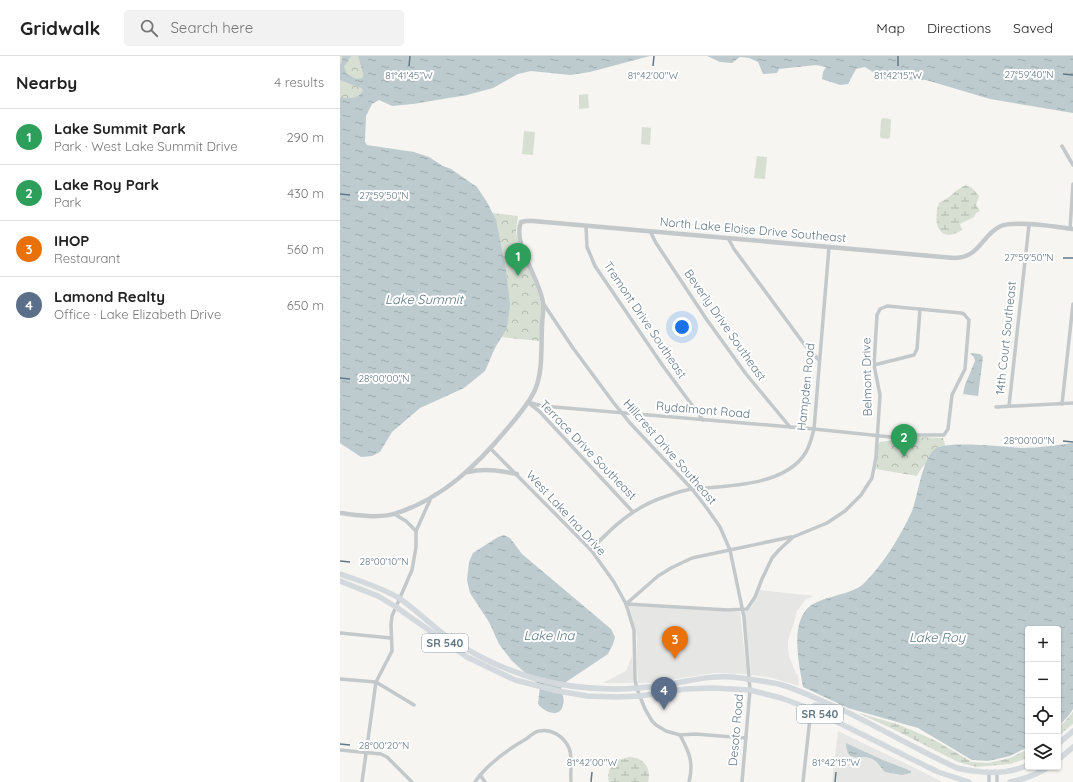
<!DOCTYPE html>
<html lang="en">
<head>
<meta charset="utf-8">
<style>
	:root { --surface:#fff; --page:#f2f2f2; --text:#222; --muted:#767676; --line:#e0e0e0; --accent:#ea580c }
	body { margin:0; font-family:Quicksand,sans-serif; background:var(--page); color:var(--text) }
	.controls { position:absolute; right:12px; bottom:12px; display:grid; overflow:hidden; border-radius:4px; box-shadow:0 1px 3px #0004 }
	.controls button { width:36px; height:36px; display:grid; place-items:center; padding:0; border:0; border-bottom:1px solid var(--line); background:var(--surface); color:var(--text); font:20px sans-serif }
	.you { position:absolute; left:342px; top:271px; width:14px; height:14px; margin:-10px; border:3px solid #fff; border-radius:50%; background:#1a73e8; box-shadow:0 0 0 6px #1a73e833 }
	.badge { display:grid; place-items:center; width:26px; height:26px; border-radius:50%; background:var(--accent); color:#fff; font-size:13px; font-weight:700 }
	.pin { position:absolute; translate:-50% -33px; filter:drop-shadow(0 1px 2px #0008) }
	.pin::after { content:''; position:absolute; top:21px; width:14px; height:12px; background:inherit; clip-path:polygon(0 0,100% 0,50% 100%) }
	.list { margin:0; padding:0; list-style:none }
	h2 { display:flex; justify-content:space-between; align-items:center; height:52px; margin:0; padding:0 16px; font-size:17px }
	h2 small { font-size:13px; font-weight:400; color:var(--muted) }
	.list li { display:grid; grid-template-columns:26px 1fr auto; gap:12px; align-items:center; box-sizing:border-box; height:56px; padding:0 16px; border-top:1px solid var(--line) }
	.list b { display:block; font-size:15px; white-space:nowrap }
	.list p { margin:0; font-size:13px; white-space:nowrap; color:var(--muted) }
	.list em { font-size:13px; font-style:normal; color:var(--muted) }
	.icon { flex:none; width:22px; height:22px; fill:none; stroke:currentColor; stroke-width:2; stroke-linecap:round; stroke-linejoin:round }
	.map { position:relative; flex:none; width:733px; height:726px; overflow:hidden }
	header { display:flex; align-items:center; gap:24px; box-sizing:border-box; height:56px; padding:0 20px; background:var(--surface); border-bottom:1px solid var(--line) }
	header strong { font-size:19px }
	nav { display:flex; gap:22px; margin-inline-start:auto; font-size:14px }
	.search { width:280px; height:36px; background:var(--page); display:flex; align-items:center; gap:10px; box-sizing:border-box; padding:0 14px; border-radius:4px; color:var(--muted); font-size:15px }
	main { display:flex }
	aside { flex:1; background:var(--surface) }
	.map>svg:first-child { display:block }
</style>
</head>
<body>
<header>
<strong>Gridwalk</strong>
<div class="search"><svg class="icon" aria-label="search" viewBox="0 0 24 24"><circle cx="10" cy="10" r="6"/><path d="M15 15l6 6"/></svg>Search here</div>
<nav><a>Map</a><a>Directions</a><a>Saved</a></nav>
</header>
<main>
<aside>
<h2>Nearby<small>4 results</small></h2>
<ul class="list">
<li><span class="badge" style="background:#2e9e5b">1</span><div><b>Lake Summit Park</b><p>Park · West Lake Summit Drive</p></div><em>290 m</em></li>
<li><span class="badge" style="background:#2e9e5b">2</span><div><b>Lake Roy Park</b><p>Park</p></div><em>430 m</em></li>
<li><span class="badge" style="background:#e8710a">3</span><div><b>IHOP</b><p>Restaurant</p></div><em>560 m</em></li>
<li><span class="badge" style="background:#5c6f8a">4</span><div><b>Lamond Realty</b><p>Office · Lake Elizabeth Drive</p></div><em>650 m</em></li>
</ul>
</aside>
<div class="map">
<svg width="733" height="726" viewBox="0 0 733 726">
	<defs>
		<pattern id="wetland-marsh" width="20" height="14" patternUnits="userSpaceOnUse"><rect width="20" height="14" fill="#d7ded2"/><path d="M1 5h8M5 5V1M11 12h8M15 12V8" fill="none" stroke="#b2b9b0"/></pattern>
		<pattern id="park-crowns" width="20" height="18" patternUnits="userSpaceOnUse"><rect width="20" height="18" fill="#d7ded2"/><path d="M2 6a3 3 0 1 1 6 0M12 15a3 3 0 1 1 6 0" fill="none" stroke="#b2b9b0"/></pattern>
		<pattern id="water-ripples" width="26" height="14" patternUnits="userSpaceOnUse"><rect width="26" height="14" fill="#bdcbcf"/><path d="M2 4q2-2 4 0t4 0M15 11q2-2 4 0t4 0" fill="none" stroke="#9daaae"/></pattern>
	</defs>
	<rect width="100%" height="100%" fill="#f6f5f1"/>
	<!-- built -->
	<g fill="#e6e7e5" fill-rule="evenodd">
		<path d="M420,534L474,540L466,543L457,555L455,563L448,584V592L449,600L456,618L458,619L459,630L428,621L411,619L405,556L408,554L412,550Z"/>
		<path d="M289,550L400,556L407,618L374,617L310,627H298L297,610V579Z"/>
		<path d="M292,600L294,627H263L286,615Z"/>
		<path d="M498,675L585,717L602,726H492ZM506,687L561,712L571,715L541,713L539,708L535,704L529,701L515,702Z"/>
	</g>
	<!-- wetland -->
	<g fill="url(#wetland-marsh)">
		<path d="M626,129L632,132L639,140L636,149L640,155L636,157L634,161L620,168L622,174C599,189 592,166 599,147C609,143 615,134 626,129Z"/>
		<path d="M733,656V668L718,680V673Z"/>
		<path d="M518,657L557,668L576,676L596,685L632,706L648,707L670,702L688,693V702L670,708L636,711L618,706L553,673Z"/>
		<path d="M288,701C303,701 312,711 308,726H269C267,719 269,709 276,705C280,702 284,704 288,701Z"/>
	</g>
	<!-- park -->
	<g fill="url(#park-crowns)">
		<path d="M0,0H18L23,18V22L25,30L22,51L0,98Z"/>
		<path d="M152,157L178,160L176,176L178,185L199,239L201,249L200,285L160,281Z"/>
		<path d="M577,381L603,382L607,395C594,402 583,406 577,420L536,413L538,389L540,386Z"/>
	</g>
	<!-- pitch -->
	<g fill="#d7ded2">
		<path d="M248,38L249,52L239,53V39Z"/>
		<path d="M543,62L550,63L551,64L550,81L548,83L541,82L540,80L541,64Z"/>
		<path d="M302,71L311,72L310,89L301,88Z"/>
		<path d="M184,75L195,76L193,99L182,98Z"/>
		<path d="M417,100L427,101L425,123L414,122Z"/>
	</g>
	<!-- water -->
	<g fill="url(#water-ripples)">
		<path d="M2,0H11L4,11L7,18L17,23L23,22V18L18,0H310L250,16L230,19L191,15L178,18L153,32L127,39L73,48L52,50L39,44L32,48L26,60L25,86L27,89L74,96L89,101L103,110L111,113L137,131L147,146L156,164L166,214L170,249L167,272L155,292L145,315L124,332L80,352L52,376L40,396L32,400L21,401L0,387V41C7,43 20,43 23,34L21,32L0,24V8L2,6Z"/>
		<path d="M367,0H733V57L650,43L586,24L538,23L533,16L525,11L516,13L508,28L500,29L482,23L483,16L486,11L476,9L439,13L437,17L423,18L418,6L409,2L400,1L392,7L380,6Z"/>
		<path d="M630,297L640,298L643,301L638,340L623,338L625,329L635,305L634,301Z"/>
		<path d="M733,387V653L729,659L718,671V573H688V691L670,700L648,705L632,704L578,672L508,652L463,631C459,609 451,572 466,554C476,541 506,540 521,530C531,522 548,499 555,487C561,477 567,466 572,455C578,440 582,403 595,393C608,384 664,391 682,392C699,392 716,389 733,387Z"/>
		<path d="M164,479L170,482L182,498L271,573L275,581L273,588L268,598L223,628L221,633C222,638 225,643 223,649C220,663 204,656 198,648L200,630L172,605L159,588L149,566L130,537L127,524L129,506L133,497L158,481Z"/>
		<path d="M506,687L543,704L571,715V717L562,719L545,716C541,713 539,707 534,704C522,696 507,711 506,687Z"/>
	</g>
	<g fill="none" stroke-linecap="round" stroke-linejoin="round">
		<!-- minor -->
		<g stroke="#c3c8ca" stroke-width="3.5">
			<path d="M722,90L733,109"/>
			<path d="M246,170L247,191L255,210L323,310L363,364"/>
			<path d="M730,173L733,128"/>
			<path d="M310,175L316,187L367,264L406,318L450,371"/>
			<path d="M388,182L394,193L464,288L479,304"/>
			<path d="M203,247L233,292L273,346L290,367L352,433L366,451L380,471L390,494L404,561L410,634L402,726"/>
			<path d="M534,309L574,299L577,293L580,253"/>
			<path d="M188,346L202,350L474,373L551,381L573,379H604L608,373L612,339L625,313L629,264L624,258L621,257L547,250L540,253L537,259L534,309L540,339L536,401L532,422L521,439L505,455L487,467L453,481L439,494L432,502L422,523L415,541L407,553L388,554L286,548"/>
			<path d="M190,348L199,355L292,455"/>
			<path d="M722,348L733,248"/>
			<path d="M669,350L689,169"/>
			<path d="M656,351L733,347"/>
			<path d="M150,392L251,494L274,526L286,548L294,574L295,623L297,633L305,653L312,665L316,669L326,675L340,679C349,696 354,706 349,726"/>
			<path d="M54,458L66,465L76,475"/>
			<path d="M251,494C273,470 295,450 327,440C335,437 344,434 353,433C388,430 446,430 466,396C470,389 472,381 474,373L489,191"/>
			<path d="M286,548L318,520L331,512L352,502L451,481"/>
			<path d="M0,577L51,582"/>
			<path d="M0,623L36,626L74,649"/>
			<path d="M340,679L355,678L406,682"/>
			<path d="M0,694L41,698L47,701L72,726"/>
			<path d="M657,716V726"/>
			<path d="M140,719L145,726"/>
			<path d="M22,726L36,626L52,595L51,568L52,560L72,514L76,491V475L90,444"/>
			<path d="M135,726C148,707 167,694 186,683C190,680 194,676 199,675C212,672 224,681 229,692C233,702 230,716 231,726"/>
			<path d="M463,726L471,653"/>
			<path d="M649,726V716"/>
		</g>
		<!-- tertiary -->
		<g stroke="#c3c8ca" stroke-width="4.5">
			<path d="M128,416C145,412 160,415 177,418"/>
			<path d="M0,457C18,459 40,463 57,457C103,442 137,409 167,373C177,361 188,349 195,334C203,315 201,291 202,271C202,263 204,254 203,247C200,223 172,188 181,166L186,165H193L614,202C640,202 642,178 661,170C675,164 717,171 733,173"/>
		</g>
		<!-- primary -->
		<g stroke="#d3d9dd" stroke-width="5.5">
			<path d="M0,518C20,525 40,531 59,542C75,553 90,568 106,580C132,598 163,613 193,622C236,634 279,636 323,629C346,626 369,619 392,621C409,623 426,625 442,629C459,634 475,642 492,649C534,668 575,693 617,712C639,717 667,719 688,709"/>
			<path d="M0,525L38,540L56,551L127,601L175,624L218,635L247,640L277,641L300,640L345,633L373,632L410,634L441,642L471,653L598,716L629,726"/>
			<path d="M471,653L475,649L488,650"/>
			<path d="M718,688L733,675"/>
			<path d="M718,704L733,691"/>
			<path d="M670,726C684,723 697,719 708,711"/>
		</g>
	</g>
	<!-- ticks -->
	<path fill="none" stroke="#627885" stroke-width="1.5" d="M69,10L70,0M313,10L314,0M558,10V0M723,18L733,19M0,138L10,139M723,202H733M0,322L10,323M723,385L733,386M0,505L10,506M0,688L10,689M251,726L252,716M495,726L496,716"/>
	<g text-anchor="middle" stroke-width="4" stroke-linejoin="round" paint-order="stroke">
		<!-- shield labels -->
		<g fill="#fff" stroke="#91a0aa" stroke-width="1">
			<rect x="82" y="578" width="46" height="18" rx="3"/>
			<rect x="457" y="649" width="46" height="18" rx="3"/>
		</g>
		<g font-size="11" font-weight="bold" fill="#627885">
			<text x="105" y="591">SR 540</text>
			<text x="480" y="662">SR 540</text>
		</g>
		<!-- street labels -->
		<g font-size="12" fill="#627885" stroke="#fff">
			<text transform="translate(413 174) rotate(5)" y="4">North Lake Eloise Drive Southeast</text>
			<text transform="translate(305 264) rotate(56)" y="4">Tremont Drive Southeast</text>
			<text transform="translate(385 269) rotate(55)" y="4">Beverly Drive Southeast</text>
			<text transform="translate(666 282) rotate(-84)" y="4">14th Court Southeast</text>
			<text transform="translate(527 321) rotate(-91)" y="4">Belmont Drive</text>
			<text transform="translate(466 331) rotate(-84)" y="4">Hampden Road</text>
			<text transform="translate(363 354) rotate(5)" y="4">Rydalmont Road</text>
			<text transform="translate(248 394) rotate(46)" y="4">Terrace Drive Southeast</text>
			<text transform="translate(330 396) rotate(49)" y="4">Hillcrest Drive Southeast</text>
			<text transform="translate(226 457) rotate(47)" y="4">West Lake Ina Drive</text>
			<text transform="translate(396 674) rotate(-85)" y="4">Desoto Road</text>
		</g>
		<!-- water labels -->
		<g font-size="13" font-style="italic" fill="#5d7b83" stroke="#fff">
			<text x="84" y="248">Lake Summit</text>
			<text x="209" y="584">Lake Ina</text>
			<text x="597" y="586">Lake Roy</text>
		</g>
	</g>
	<g font-size="10" text-anchor="middle" fill="#627885" stroke="#fff" stroke-width="4" stroke-linejoin="round" paint-order="stroke">
		<text x="689" y="22">27°59'40"N</text>
		<text x="69" y="23">81°41'45"W</text>
		<text x="313" y="23">81°42'00"W</text>
		<text x="558" y="23">81°42'15"W</text>
		<text x="44" y="143">27°59'50"N</text>
		<text x="689" y="205">27°59'50"N</text>
		<text x="44" y="326">28°00'00"N</text>
		<text x="689" y="388">28°00'00"N</text>
		<text x="44" y="509">28°00'10"N</text>
		<text x="44" y="693">28°00'20"N</text>
		<text x="252" y="710">81°42'00"W</text>
		<text x="496" y="710">81°42'15"W</text>
	</g>
</svg>
<div class="controls">
<button>+</button>
<button>−</button>
<button><svg class="icon" aria-label="locate" viewBox="0 0 24 24"><circle cx="12" cy="12" r="6"/><path d="M12 2v4M12 18v4M2 12h4M18 12h4"/></svg></button>
<button><svg class="icon" aria-label="layers" viewBox="0 0 24 24"><path d="M12 4l9 5-9 5-9-5zM3 14l9 5 9-5"/></svg></button>
</div>
<div class="you"></div>
<div class="pin badge" style="left:178px;top:220px;background:#2e9e5b">1</div>
<div class="pin badge" style="left:564px;top:401px;background:#2e9e5b">2</div>
<div class="pin badge" style="left:335px;top:603px;background:#e8710a">3</div>
<div class="pin badge" style="left:324px;top:654px;background:#5c6f8a">4</div>
</div>
</main>
</body>
</html>
